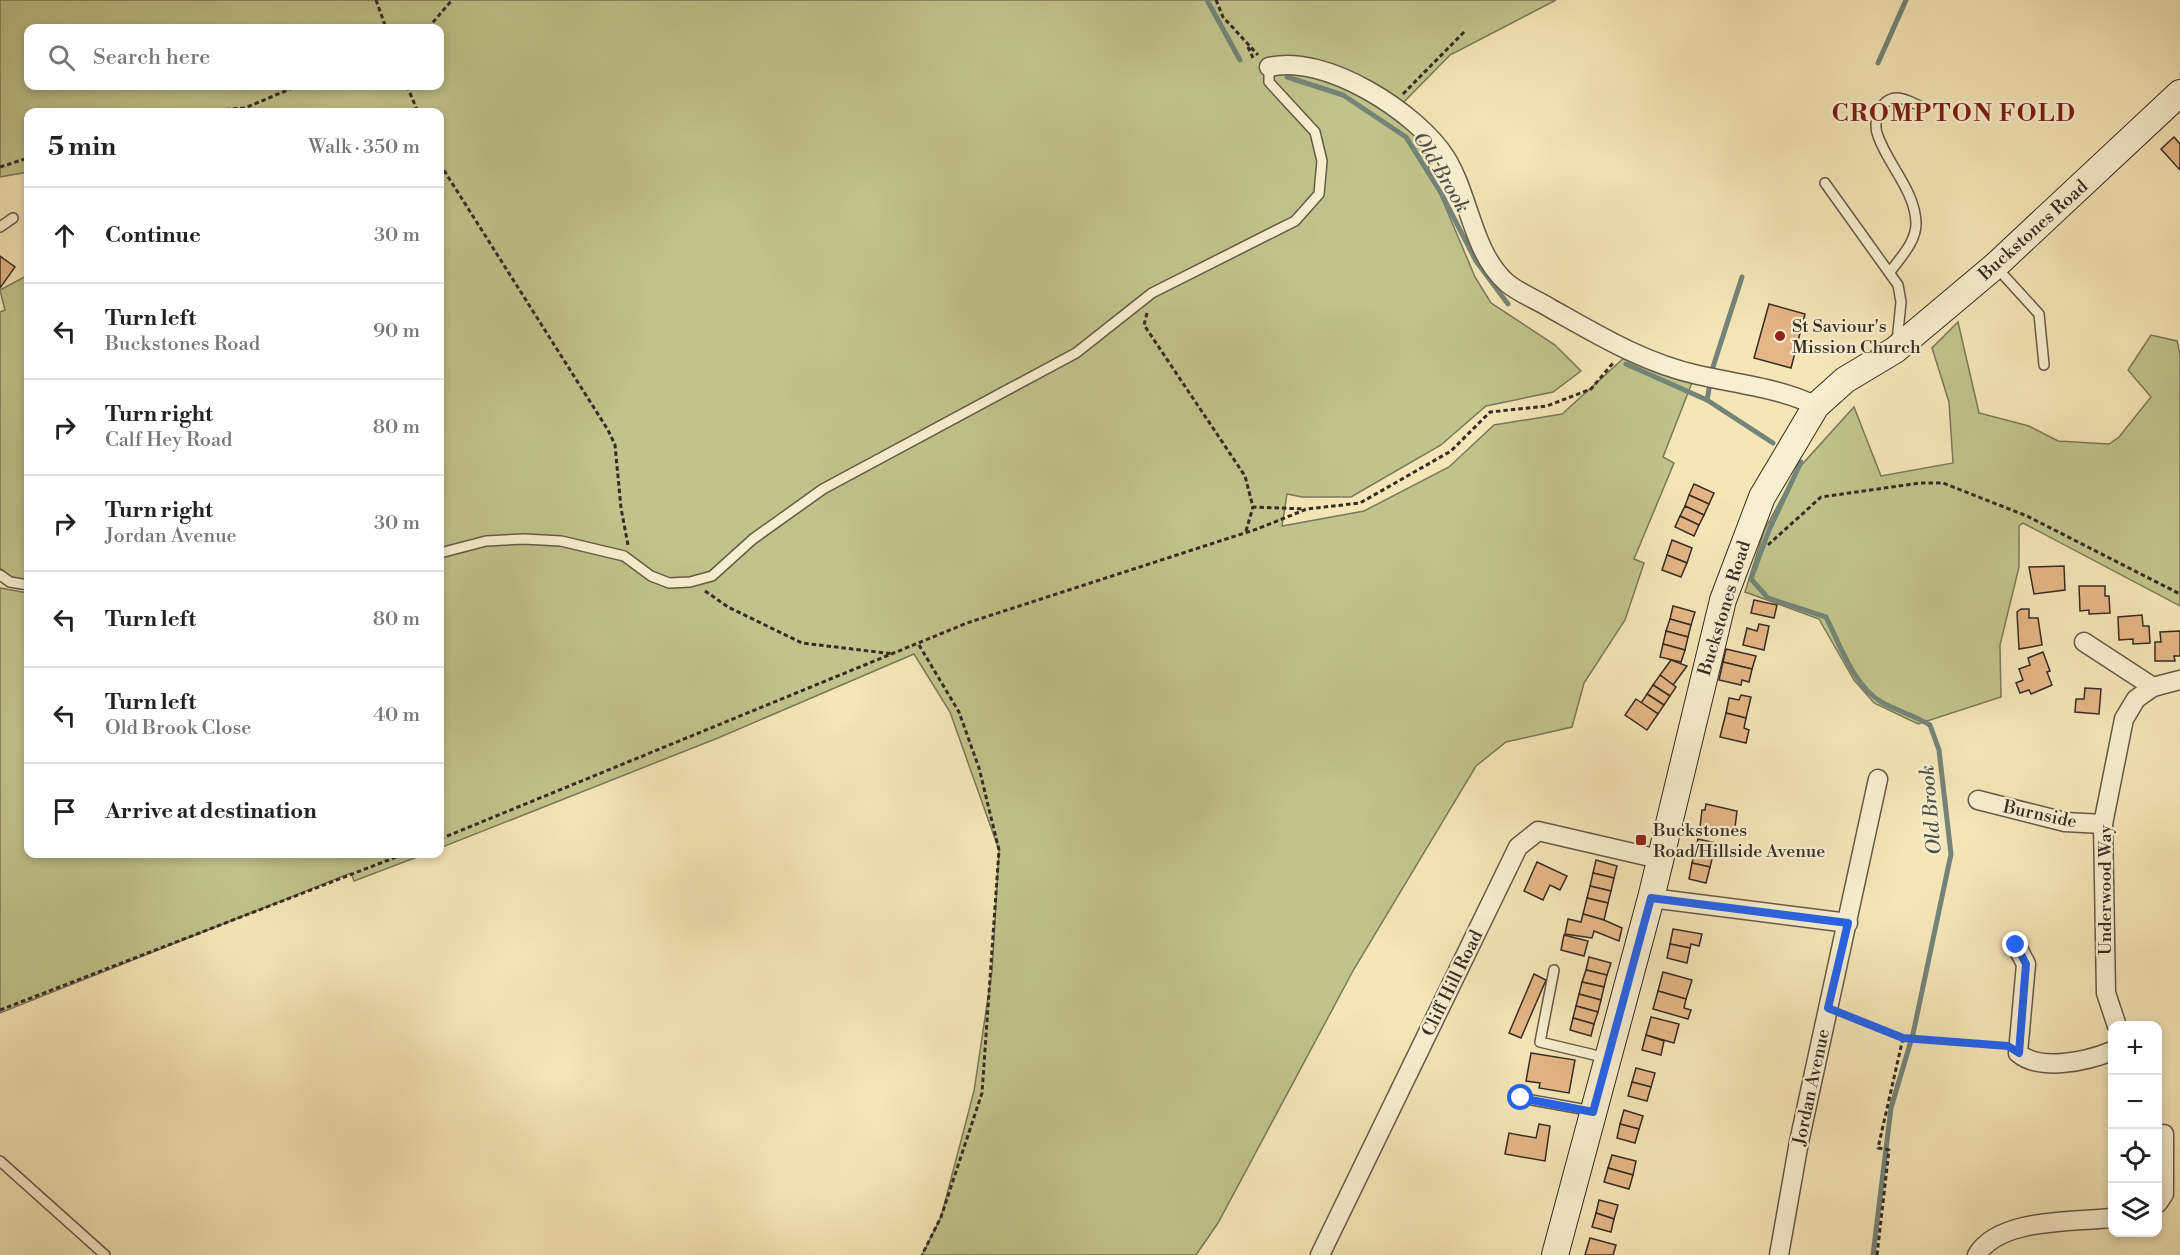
<!DOCTYPE html>
<html lang="en">
<head>
<meta charset="utf-8">
<style>
	:root { --surface:#fff; --page:#f6f6f6; --text:#222; --muted:#767676; --line:#e0e0e0 }
	body { margin:0; font-family:"Libre Bodoni",serif; background:var(--page); color:var(--text) }
	.controls { position:absolute; right:18px; bottom:18px; display:grid; overflow:hidden; border-radius:12px; box-shadow:0 3px 9px #0003 }
	.controls button { width:54px; height:54px; display:grid; place-items:center; padding:0; border:0; border-bottom:2px solid var(--line); background:var(--surface); color:var(--text); font:30px sans-serif }
	.stop { position:absolute; width:18px; height:18px; margin:-14px; border:4px solid #2563eb; border-radius:50%; background:#fff }
	.stop.end { background:#2563eb; border-color:#fff; box-shadow:0 2px 6px #0008 }
	.list { margin:0; padding:0; list-style:none }
	h2 { display:flex; justify-content:space-between; align-items:center; height:78px; margin:0; padding:0 24px; font-size:26px }
	h2 small { font-size:20px; font-weight:400; color:var(--muted) }
	.list li { display:grid; grid-template-columns:39px 1fr auto; gap:18px; align-items:center; box-sizing:border-box; height:96px; padding:0 24px; border-top:2px solid var(--line) }
	.list b { display:block; font-size:22px; white-space:nowrap }
	.list p { margin:0; font-size:20px; white-space:nowrap; color:var(--muted) }
	.list em { font-size:20px; font-style:normal; color:var(--muted) }
	.icon { flex:none; width:33px; height:33px; fill:none; stroke:currentColor; stroke-width:2; stroke-linecap:round; stroke-linejoin:round }
	.map { position:relative; flex:none; width:2180px; height:1255px; overflow:hidden }
	.search { position:absolute; background:var(--surface); box-shadow:0 3px 9px #0003; left:24px; top:24px; width:420px; height:66px; display:flex; align-items:center; gap:15px; box-sizing:border-box; padding:0 21px; border-radius:12px; color:var(--muted); font-size:22px }
	.panel { position:absolute; background:var(--surface); box-shadow:0 3px 9px #0003; left:24px; top:108px; width:420px; height:750px; border-radius:12px }
	.map>svg:first-child { display:block }
</style>
</head>
<body>
<div class="map">
<svg width="2180" height="1255" viewBox="0 0 2180 1255">
	<rect width="100%" height="100%" fill="#f4e6b7"/>
	<filter id="stains"><feTurbulence type="fractalNoise" baseFrequency=".00333" numOctaves="4"/><feColorMatrix values="0 0 0 0 .2 0 0 0 0 .09 0 0 0 0 .02 0 0 0 .5 -.17"/></filter>
	<radialGradient id="worn" r=".72"><stop offset=".6" stop-color="#630" stop-opacity="0"/><stop offset="1" stop-color="#630" stop-opacity=".3"/></radialGradient>
	<!-- green -->
	<g fill="#c0c38b" stroke="#7c7857" stroke-width="1.5" fill-rule="evenodd">
		<path d="M0,0H1556L1450,55L1402,104L1475,277L1491,303L1555,345L1581,371L1553,392L1486,406L1441,445L1351,497H1302L1287,494L1282,526L1364,511L1449,467L1494,425L1562,414L1626,356L1693,380L1663,457L1674,463L1634,559L1644,563L1625,620L1584,683L1572,727L1506,742L1476,766L1354,969L1218,1223L1196,1255H922L941,1217L974,1091L992,971L999,850L950,712L914,654L718,738L440,848V112H28V172L0,177ZM28,28H440V86H28Z"/>
		<path d="M28,275V580L13,579L0,568V312L5,310L0,290Z"/>
		<path d="M1958,322L1979,413L2029,426L2058,441L2109,444L2119,437L2151,397L2128,370L2151,335L2177,341L2180,354V606L2023,523L2019,526V567L2000,645L2001,697L1918,724L1874,703L1854,680L1819,619L1745,592L1764,531L1797,470L1854,407L1881,476L1953,463L1949,402L1932,348Z"/>
		<path d="M0,588L28,593V854H425L354,881L351,873L0,1013Z"/>
	</g>
	<g fill="none" stroke-linecap="round" stroke-linejoin="round">
		<!-- stream -->
		<g stroke="#748478" stroke-width="5">
			<path d="M1207,0L1240,60"/>
			<path d="M1878,63L1906,0"/>
			<path d="M1287,77L1343,95L1406,137L1441,193L1476,261L1508,304"/>
			<path d="M1626,364L1707,400L1773,443"/>
			<path d="M1707,400L1713,367L1742,277"/>
			<path d="M1801,462L1769,530L1751,579L1768,598L1826,617C1840,645 1854,687 1883,703C1898,711 1915,716 1930,725L1939,750L1951,854L1913,1034L1891,1108L1873,1255"/>
		</g>
	</g>
	<!-- building -->
	<g fill="#e5b686" stroke="#372c23" stroke-width="1.5">
		<path d="M2174,137L2180,144V170L2161,149Z"/>
		<path d="M0,256L15,267L0,288Z"/>
		<path d="M1769,304L1805,314L1791,368L1754,358Z"/>
		<path d="M1694,484L1714,493L1709,504L1689,495Z"/>
		<path d="M1689,495L1709,504L1704,515L1685,506Z"/>
		<path d="M1685,506L1704,515L1699,525L1680,516Z"/>
		<path d="M1680,516L1699,525L1694,536L1675,527Z"/>
		<path d="M1672,540L1692,548L1687,563L1667,555Z"/>
		<path d="M1667,555L1687,563L1681,577L1662,570Z"/>
		<path d="M2064,566L2065,590L2034,594L2029,567Z"/>
		<path d="M2079,586H2105V596H2109L2110,613L2089,614V610L2080,611Z"/>
		<path d="M1754,600L1777,605L1774,618L1751,613Z"/>
		<path d="M1673,606L1695,612L1691,625L1670,619Z"/>
		<path d="M2021,609H2029V618H2038L2042,645L2019,649L2017,612Z"/>
		<path d="M2142,615L2143,626H2149L2150,643L2133,644V639L2119,640L2118,617Z"/>
		<path d="M1670,619L1691,625L1688,637L1666,631Z"/>
		<path d="M1759,624L1769,626L1764,650L1743,645L1747,628L1757,631Z"/>
		<path d="M1666,631L1688,637L1685,650L1663,644Z"/>
		<path d="M2180,631V656H2174L2175,661H2155V642H2161L2160,632Z"/>
		<path d="M1663,644L1685,650L1681,662L1660,657Z"/>
		<path d="M1726,649L1756,656L1752,669L1723,662Z"/>
		<path d="M2043,652L2050,671L2047,672L2052,685L2031,694L2029,690L2020,693L2016,683L2023,680L2019,669L2030,665L2028,658Z"/>
		<path d="M1671,660L1687,666L1673,685L1660,675Z"/>
		<path d="M1723,662L1752,669L1749,682L1742,680L1741,685L1719,680Z"/>
		<path d="M1660,675L1676,687L1670,696L1653,685Z"/>
		<path d="M1653,685L1670,696L1664,705L1647,694Z"/>
		<path d="M2085,688L2101,689L2099,714L2075,712L2076,699H2084Z"/>
		<path d="M1647,694L1664,705L1658,714L1641,703Z"/>
		<path d="M1741,695L1751,697L1746,718L1726,713L1729,698L1739,700Z"/>
		<path d="M1636,699L1658,714L1647,730L1625,715Z"/>
		<path d="M1726,713L1746,718L1744,728L1749,730L1746,743L1720,737Z"/>
		<path d="M1706,804L1737,811L1734,835L1700,827L1702,810H1705Z"/>
		<path d="M1698,839L1716,843L1710,867L1692,863Z"/>
		<path d="M1596,860L1617,866L1614,878L1593,873Z"/>
		<path d="M1537,862L1567,876L1560,890L1550,885L1543,900L1524,891Z"/>
		<path d="M1692,863L1710,867L1706,883L1689,879Z"/>
		<path d="M1593,873L1614,878L1611,891L1590,886Z"/>
		<path d="M1590,886L1611,891L1608,903L1587,898Z"/>
		<path d="M1587,898L1608,903L1604,920L1583,914Z"/>
		<path d="M1583,914L1604,920L1622,928L1619,941L1594,931L1592,938L1565,934L1568,919L1581,922Z"/>
		<path d="M1673,929L1702,934L1699,946L1691,944L1690,948L1670,944Z"/>
		<path d="M1564,935L1588,941L1584,956L1561,950Z"/>
		<path d="M1670,944L1690,948L1687,963L1667,958Z"/>
		<path d="M1589,957L1611,963L1607,975L1586,970Z"/>
		<path d="M1586,970L1607,975L1604,987L1582,982Z"/>
		<path d="M1663,972L1692,980L1686,999L1658,991Z"/>
		<path d="M1534,974L1546,980L1521,1038L1509,1033Z"/>
		<path d="M1582,982L1604,987L1601,1000L1579,994Z"/>
		<path d="M1658,991L1686,999L1684,1008L1691,1010L1688,1019L1653,1009Z"/>
		<path d="M1579,994L1601,1000L1598,1012L1576,1006Z"/>
		<path d="M1576,1006L1598,1012L1594,1024L1573,1018Z"/>
		<path d="M1651,1017L1679,1024L1674,1043L1646,1035Z"/>
		<path d="M1573,1018L1594,1024L1591,1036L1570,1030Z"/>
		<path d="M1646,1035L1664,1041L1661,1055L1642,1050Z"/>
		<path d="M1531,1053L1575,1060L1569,1093L1539,1088L1540,1083L1526,1081Z"/>
		<path d="M1636,1068L1655,1073L1651,1087L1632,1082Z"/>
		<path d="M1632,1082L1651,1087L1647,1101L1628,1096Z"/>
		<path d="M1624,1110L1643,1116L1639,1129L1620,1124Z"/>
		<path d="M1539,1124L1550,1126L1545,1161L1505,1154L1509,1133L1536,1138Z"/>
		<path d="M1620,1124L1639,1129L1635,1143L1617,1138Z"/>
		<path d="M1612,1155L1636,1161L1633,1175L1608,1168Z"/>
		<path d="M1608,1168L1633,1175L1629,1189L1604,1182Z"/>
		<path d="M1599,1200L1618,1205L1614,1219L1596,1213Z"/>
		<path d="M1596,1213L1614,1219L1611,1232L1592,1227Z"/>
		<path d="M1590,1238L1616,1245L1613,1255H1585Z"/>
	</g>
	<g fill="none" stroke-linecap="round" stroke-linejoin="round">
		<!-- service casing -->
		<g stroke="#665a48" stroke-width="12">
			<g id="service">
				<path d="M1825,183L1898,285L1901,302L1897,341"/>
				<path d="M0,227L13,218"/>
				<path d="M1997,268L2039,314L2044,365"/>
				<path d="M1890,272C1900,258 1916,242 1916,224C1916,192 1888,165 1878,136C1872,122 1880,97 1898,98C1906,99 1913,103 1920,106"/>
				<path d="M440,553L486,541L524,539L561,541L624,556L651,576L669,583L690,582L712,576L753,539L823,489L1076,353L1152,293L1295,221L1319,194L1322,161L1315,132L1269,82V67"/>
				<path d="M0,575L10,582L28,585"/>
				<path d="M1554,970L1540,1042L1607,1058"/>
				<path d="M1521,1098L1593,1111"/>
				<path d="M0,1161L105,1255"/>
			</g>
		</g>
		<!-- minor casing -->
		<g stroke="#665a48" stroke-width="21">
			<g id="minor">
				<path d="M1269,67C1324,53 1417,112 1446,158C1470,197 1472,252 1507,283C1519,293 1537,300 1550,308C1598,335 1644,363 1698,375C1737,384 1780,388 1816,406"/>
				<path d="M2084,642L2153,687"/>
				<path d="M1978,800L2065,822L2103,824"/>
				<path d="M1651,898L1848,923"/>
				<path d="M2016,945L2026,964L2018,1053C2040,1072 2088,1061 2112,1051"/>
				<path d="M2117,1026L2106,993L2103,824L2124,719L2136,699L2153,687L2180,680"/>
				<path d="M2158,1203L2164,1194V1134"/>
				<path d="M1320,1255L1518,847L1538,831L1659,859"/>
				<path d="M1779,1255L1799,1142L1878,779"/>
				<path d="M1977,1255C1999,1218 2073,1222 2112,1218"/>
			</g>
		</g>
		<!-- secondary casing -->
		<g stroke="#372c23" stroke-width="28">
			<path id="secondary" d="M1555,1255L1651,898L1723,600L1762,497L1816,406L1845,380L1895,350L1995,266L2180,93"/>
		</g>
		<!-- path -->
		<g stroke="#372c23" stroke-width="3" stroke-dasharray="4.5 3" stroke-linecap="butt">
			<path d="M376,0L386,28"/>
			<path d="M1216,0L1223,17L1258,55"/>
			<path d="M428,28L452,0"/>
			<path d="M1248,47L1254,60"/>
			<path d="M407,86L418,112"/>
			<path d="M1403,94L1465,31"/>
			<path d="M188,112L245,108L297,86H309"/>
			<path d="M440,164L608,430L615,445L621,508L628,545"/>
			<path d="M0,167L28,158"/>
			<path d="M1147,313L1144,325L1245,476L1253,507L1305,509"/>
			<path d="M1246,531L1253,507"/>
			<path d="M1768,545L1821,497L1920,483H1943L2027,516L2180,594"/>
			<path d="M705,591L728,607L802,643L894,654"/>
			<path d="M919,645L959,712L979,768L999,850L982,1093L941,1217L922,1255"/>
			<path d="M440,839L967,623L1257,529L1307,509L1360,503L1451,451L1490,412L1547,406L1591,389L1613,363"/>
			<path d="M0,1010L404,854"/>
			<path d="M1844,1014L1903,1038L2003,1046"/>
			<path d="M1877,1255L1889,1150L1878,1148L1903,1038"/>
		</g>
		<!-- service -->
		<use href="#service" stroke="#f8efd0" stroke-width="9"/>
		<!-- minor -->
		<use href="#minor" stroke="#f8efd0" stroke-width="18"/>
		<!-- secondary -->
		<use href="#secondary" stroke="#f8efd0" stroke-width="26"/>
	</g>
	<g fill="none" stroke-linecap="round" stroke-linejoin="round">
		<!-- route -->
		<path stroke="#2563eb" stroke-width="8" d="M1521,1098L1593,1112L1651,898L1848,923L1828,1008L1903,1038L2008,1046L2019,1053L2026,964L2016,945"/>
	</g>
	<!-- markers -->
	<g fill="#8f2418" stroke="#f8efd0" stroke-width="2">
		<circle cx="1780" cy="336" r="6"/>
		<rect x="1635" y="834" width="12" height="12" rx="3"/>
	</g>
	<g text-anchor="middle" stroke-width="4.5" stroke-linejoin="round" paint-order="stroke">
		<!-- street labels -->
		<g font-size="18" fill="#372c23" stroke="#f8efd0">
			<text transform="translate(2033 230) rotate(-42)" y="6">Buckstones Road</text>
			<text transform="translate(1724 608) rotate(-73)" y="6">Buckstones Road</text>
			<text transform="translate(2040 814) rotate(12)" y="6">Burnside</text>
			<text transform="translate(2105 890) rotate(-90)" y="6">Underwood Way</text>
			<text transform="translate(1452 983) rotate(-64)" y="6">Cliff Hill Road</text>
			<text transform="translate(1811 1087) rotate(-78)" y="6">Jordan Avenue</text>
		</g>
		<!-- poi labels -->
		<g font-size="18" fill="#372c23" stroke="#f8efd0" text-anchor="start">
			<text x="1792" y="332">St Saviour's<tspan x="1792" dy="21">Mission Church</tspan></text>
			<text x="1653" y="836">Buckstones<tspan x="1653" dy="21">Road/Hillside Avenue</tspan></text>
		</g>
		<!-- water labels -->
		<g font-size="20" font-style="italic" fill="#505146" stroke="#f8efd0">
			<text transform="translate(1442 172) rotate(59)" y="7">Old Brook</text>
			<text transform="translate(1930 810) rotate(-95)" y="7">Old Brook</text>
		</g>
		<!-- district labels -->
		<g font-size="24" font-weight="bold" letter-spacing="1.5" fill="#7a1f14" stroke="#f8efd0">
			<text x="1954" y="121">CROMPTON FOLD</text>
		</g>
	</g>
	<rect width="100%" height="100%" filter="url(#stains)"/>
	<rect width="100%" height="100%" fill="url(#worn)"/>
</svg>
<div class="controls">
<button>+</button>
<button>−</button>
<button><svg class="icon" aria-label="locate" viewBox="0 0 24 24"><circle cx="12" cy="12" r="6"/><path d="M12 2v4M12 18v4M2 12h4M18 12h4"/></svg></button>
<button><svg class="icon" aria-label="layers" viewBox="0 0 24 24"><path d="M12 4l9 5-9 5-9-5zM3 14l9 5 9-5"/></svg></button>
</div>
<div class="stop" style="left:1521px;top:1098px"></div>
<div class="stop end" style="left:2016px;top:945px"></div>
<div class="search"><svg class="icon" aria-label="search" viewBox="0 0 24 24"><circle cx="10" cy="10" r="6"/><path d="M15 15l6 6"/></svg>Search here</div>
<section class="panel">
<h2>5 min<small>Walk · 350 m</small></h2>
<ul class="list">
<li><svg class="icon" aria-label="ahead" viewBox="0 0 24 24"><path d="M12 20V5M6 11l6-6 6 6"/></svg><div><b>Continue</b></div><em>30 m</em></li>
<li><svg class="icon" aria-label="left" viewBox="0 0 24 24"><path d="M17 20v-9H6M10 6l-5 5 5 5"/></svg><div><b>Turn left</b><p>Buckstones Road</p></div><em>90 m</em></li>
<li><svg class="icon" aria-label="right" viewBox="0 0 24 24"><path d="M7 20v-9h11M14 6l5 5-5 5"/></svg><div><b>Turn right</b><p>Calf Hey Road</p></div><em>80 m</em></li>
<li><svg class="icon" aria-label="right" viewBox="0 0 24 24"><path d="M7 20v-9h11M14 6l5 5-5 5"/></svg><div><b>Turn right</b><p>Jordan Avenue</p></div><em>30 m</em></li>
<li><svg class="icon" aria-label="left" viewBox="0 0 24 24"><path d="M17 20v-9H6M10 6l-5 5 5 5"/></svg><div><b>Turn left</b></div><em>80 m</em></li>
<li><svg class="icon" aria-label="left" viewBox="0 0 24 24"><path d="M17 20v-9H6M10 6l-5 5 5 5"/></svg><div><b>Turn left</b><p>Old Brook Close</p></div><em>40 m</em></li>
<li><svg class="icon" aria-label="arrive" viewBox="0 0 24 24"><path d="M6 21V4h12l-3 4 3 4H6"/></svg><div><b>Arrive at destination</b></div></li>
</ul>
</section>
</div>
</body>
</html>
